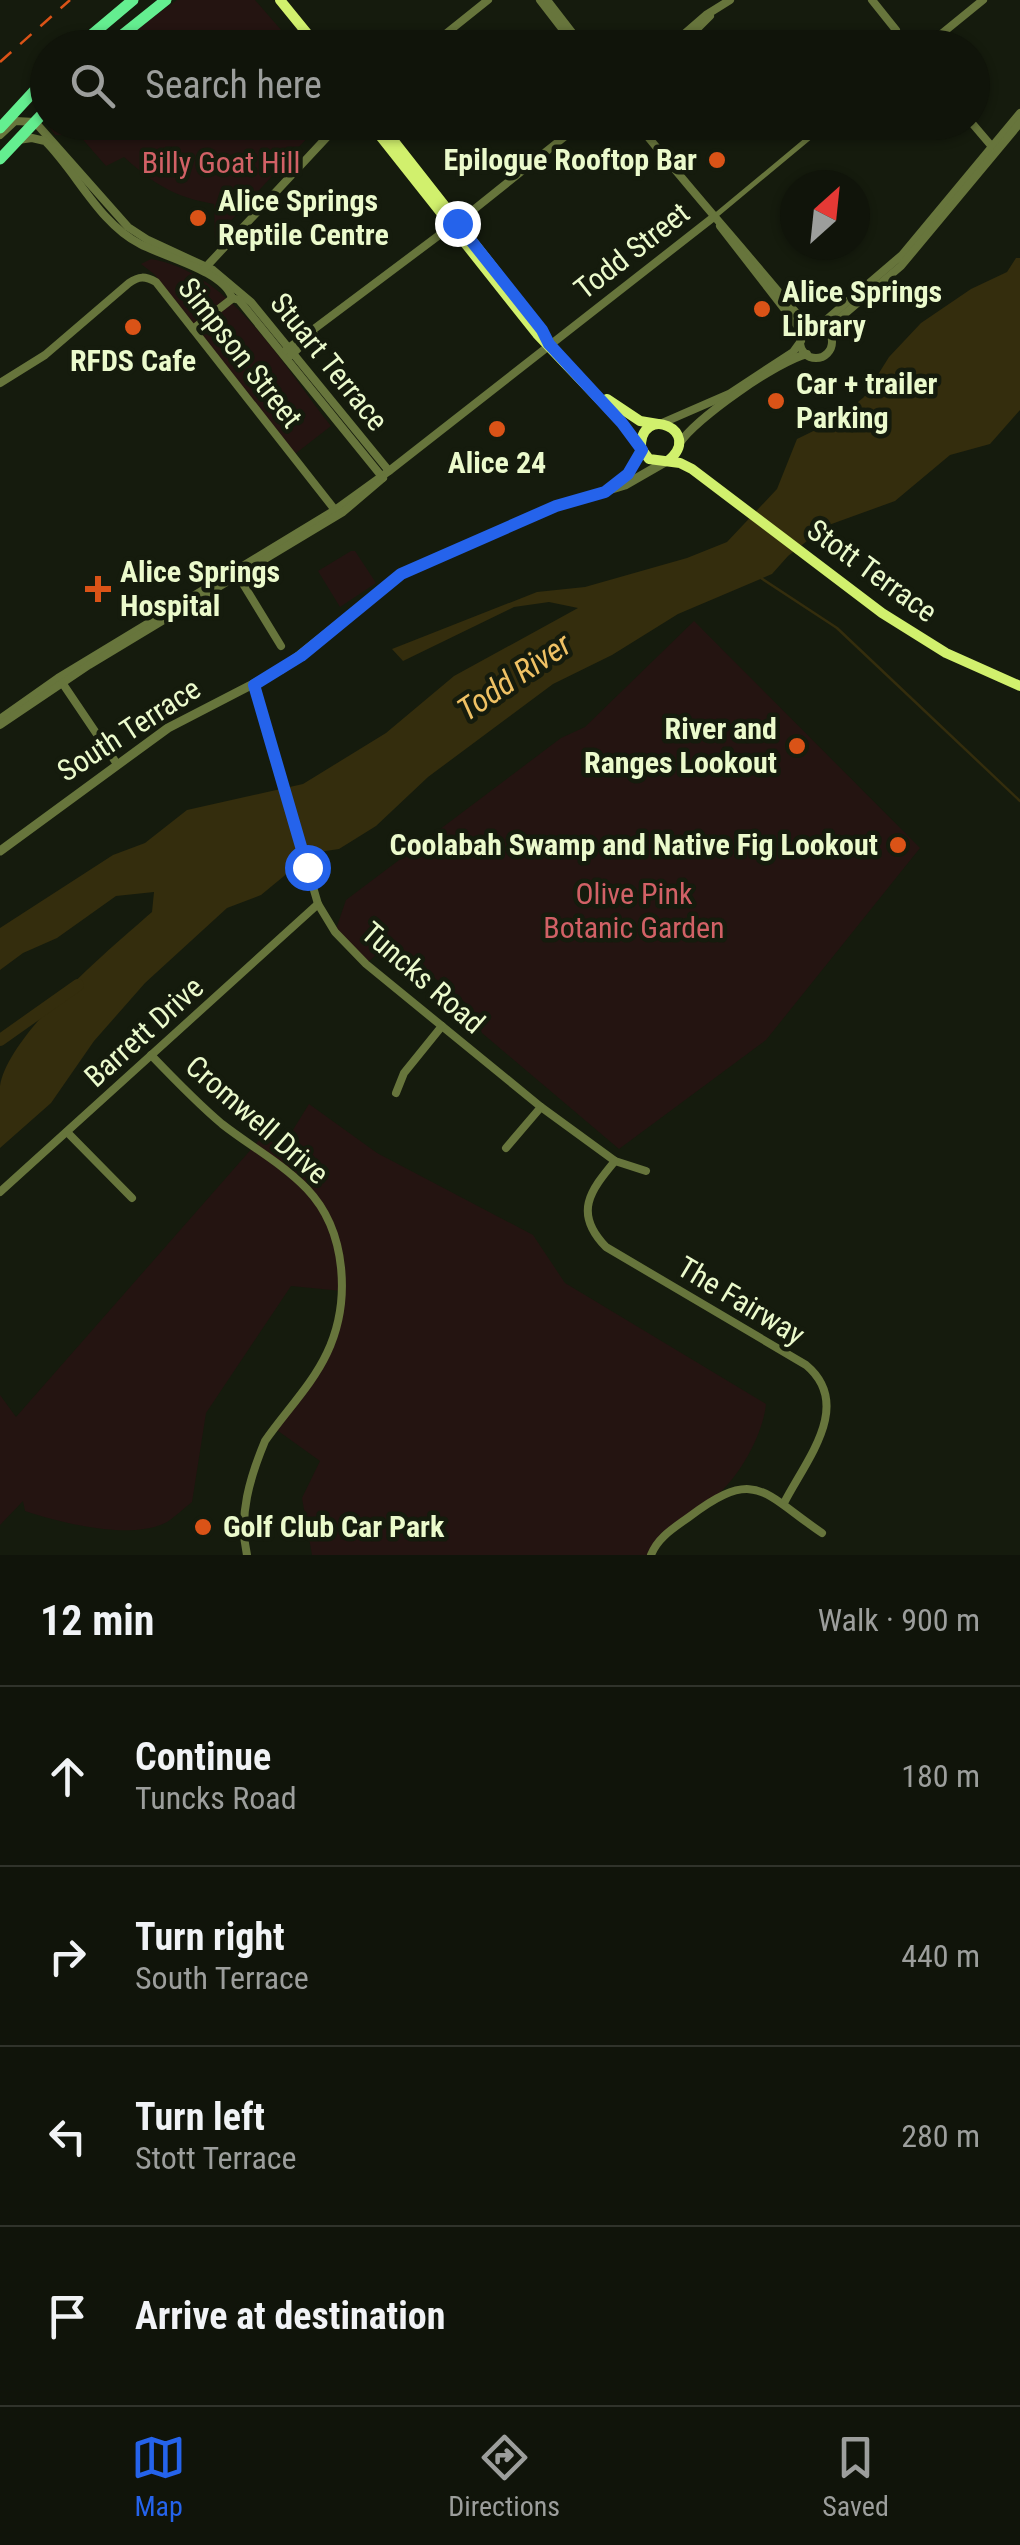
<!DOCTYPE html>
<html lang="en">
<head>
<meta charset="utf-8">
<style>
	:root { --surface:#10140a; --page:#191d13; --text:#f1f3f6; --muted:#9c9e9c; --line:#30332b; --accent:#2563eb }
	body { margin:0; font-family:"Roboto Condensed",sans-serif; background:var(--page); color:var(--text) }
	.compass { position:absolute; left:780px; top:170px; width:90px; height:90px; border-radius:50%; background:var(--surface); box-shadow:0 2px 8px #0004; rotate:27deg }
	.stop { position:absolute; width:30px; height:30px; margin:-22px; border:8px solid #2563eb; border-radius:50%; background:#fff }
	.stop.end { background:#2563eb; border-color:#fff; box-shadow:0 2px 10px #0008 }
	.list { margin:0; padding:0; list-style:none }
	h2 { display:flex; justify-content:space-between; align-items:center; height:130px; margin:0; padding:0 40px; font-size:42px }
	h2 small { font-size:32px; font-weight:400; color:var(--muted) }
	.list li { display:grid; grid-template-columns:65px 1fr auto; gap:30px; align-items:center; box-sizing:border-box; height:180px; padding:0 40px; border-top:2px solid var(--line) }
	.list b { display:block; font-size:38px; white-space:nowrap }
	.list p { margin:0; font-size:32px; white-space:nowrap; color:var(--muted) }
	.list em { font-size:32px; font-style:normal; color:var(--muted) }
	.icon { flex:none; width:55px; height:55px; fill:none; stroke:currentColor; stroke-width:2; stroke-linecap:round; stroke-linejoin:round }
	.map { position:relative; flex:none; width:1020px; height:1555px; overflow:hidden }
	.search { position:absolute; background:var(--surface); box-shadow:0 2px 8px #0004; left:30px; right:30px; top:30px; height:110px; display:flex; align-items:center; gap:25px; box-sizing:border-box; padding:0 35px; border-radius:55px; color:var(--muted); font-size:38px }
	.sheet { height:850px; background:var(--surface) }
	nav { display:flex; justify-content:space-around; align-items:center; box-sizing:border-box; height:140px; border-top:2px solid var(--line); background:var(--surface); font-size:28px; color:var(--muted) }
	nav a { display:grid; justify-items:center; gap:5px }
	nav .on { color:var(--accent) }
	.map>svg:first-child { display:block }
</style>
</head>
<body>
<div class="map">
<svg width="1020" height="1555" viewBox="0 0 1020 1555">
	<rect width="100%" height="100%" fill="#151b0d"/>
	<!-- green -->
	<g fill="#241411">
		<path d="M177,0H255L296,47L110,48Z"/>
		<path d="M47,114L48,122L321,123L215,238L214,204C174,197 154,184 124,157L106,166L79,135H55L44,119Z"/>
		<path d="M151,259C231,272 284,367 331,426L295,454L154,274L141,264Z"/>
		<path d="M351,551H355L376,583L340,607L318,571Z"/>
		<path d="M694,621L920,848L766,1040L619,1149L482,1033L472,1008L390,942L366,964L335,932L346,900L561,738L585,727Z"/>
		<path d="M309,1104L377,1153L533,1235L565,1283L766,1404C763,1435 739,1478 714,1498C691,1517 668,1530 651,1555H312L302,1498L320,1461L274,1428L326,1356L342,1291L291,1286L206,1413L192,1502C184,1508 175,1517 167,1522C131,1541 62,1523 25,1511L23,1501L0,1525V1395L16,1417L261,1138L283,1146Z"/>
	</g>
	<!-- water -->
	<path fill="#342d0d" d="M1016,258H1020V410L990,444L950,455L895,501L826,526L788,556L772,574L678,614L612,655L553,684L428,777L376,826L339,849L312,853L261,895L227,908L145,983L94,1041L51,1103L0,1148C0,1128 0,1106 0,1086C8,1034 112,947 152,912L154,892L116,896L57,938L23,953L0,970V928L113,855L145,843L187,810L303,784L386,733L454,676L578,608L549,602L514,607L403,661L392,649L537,592L585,587L687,558L727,542L777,489L797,439L836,420L864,397L889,357L921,323L971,289L1007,272Z"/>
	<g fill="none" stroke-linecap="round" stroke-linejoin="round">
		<!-- stream -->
		<path stroke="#342d0d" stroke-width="2.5" d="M761,578L837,628L1020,801"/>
		<!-- river -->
		<path stroke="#342d0d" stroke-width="12" d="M0,1040L78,985"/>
		<!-- pedestrian -->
		<g stroke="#67753c" stroke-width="5">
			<path d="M896,30L909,48"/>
			<path d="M715,216L828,122"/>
		</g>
		<!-- minor -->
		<g stroke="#67753c" stroke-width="8">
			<path d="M540,0L577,48"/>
			<path d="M547,0L584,48"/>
			<path d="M872,0L896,30"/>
			<path d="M428,48L488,0"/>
			<path d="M668,48L706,15L730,0"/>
			<path d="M678,48L710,16"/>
			<path d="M924,48L983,0"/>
			<path d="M636,122C690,190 748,254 803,321L811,327"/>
			<path d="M971,122L994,149"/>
			<path d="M0,135L15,121L35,122L128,227L148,240L213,270L251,302L389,471"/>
			<path d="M18,140L32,138L45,141C77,173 99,223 140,244C164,257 224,271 232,298L239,300L383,478"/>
			<path d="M457,223L583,122"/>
			<path d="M720,226L803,333"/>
			<path d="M205,268L341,122"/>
			<path d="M815,326L826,320L902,255L1020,113"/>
			<circle cx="816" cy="342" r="16"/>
			<path d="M193,329L233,298"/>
			<path d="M832,337L834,323L901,266L1020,123"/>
			<path d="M286,350L450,227"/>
			<path d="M291,355L314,334"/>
			<path d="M0,383L45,355L129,283C139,276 145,276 156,282L335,510"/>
			<path d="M660,424L729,394L793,352L801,341"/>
			<path d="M680,443C695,419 778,361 807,354"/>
			<path d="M237,574L281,646"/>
			<path d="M61,681L117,764"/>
			<path d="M254,685L318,904L335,932L366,964L541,1107L615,1161L646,1171"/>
			<path d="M0,719L58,678L335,510L389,471L715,216"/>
			<path d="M0,725L89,665L343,512L383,478"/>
			<path d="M151,1055C174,1079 197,1103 222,1124C250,1146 282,1163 307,1189C347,1231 351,1302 327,1353C312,1385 285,1412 265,1441C250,1477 238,1516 247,1555"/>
			<path d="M396,1093L404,1073L442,1026"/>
			<path d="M67,1132L132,1198"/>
			<path d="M506,1148L541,1107"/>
			<path d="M615,1161C590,1191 573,1213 606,1247L806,1365C854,1405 806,1460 784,1503"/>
			<path d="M0,1192L318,904"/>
			<path d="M651,1555C658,1537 674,1528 689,1517C756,1466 763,1493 822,1533"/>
		</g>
		<!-- tertiary -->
		<g stroke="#67753c" stroke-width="9">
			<path d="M616,485L628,474L642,451"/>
			<path d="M0,851L168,728L282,669L401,574L556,506L625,485L665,462"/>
		</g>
		<!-- secondary -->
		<g stroke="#d1f06d" stroke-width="10">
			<path d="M280,0L319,48"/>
			<path d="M369,122L537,334L622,423L649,459L680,463L692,469L882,613L946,653L1020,686"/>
			<path d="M379,122L499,275"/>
			<path d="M607,399L640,421L658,424"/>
			<path d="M641,449C639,402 705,431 668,461"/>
		</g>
		<!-- trunk -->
		<g stroke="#64ee90" stroke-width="11">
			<path d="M76,48L133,0"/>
			<path d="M106,48L166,0"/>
			<path d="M0,128L48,76"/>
			<path d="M0,159L48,108"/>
		</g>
		<!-- rail -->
		<path stroke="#da5317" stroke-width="2.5" stroke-dasharray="15 12" stroke-linecap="butt" d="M0,62L70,0"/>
	</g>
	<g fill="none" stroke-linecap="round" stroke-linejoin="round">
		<!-- route -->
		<path stroke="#2563eb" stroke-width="12" d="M307,867L254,685L301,656L401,574L556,506L605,492L628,474L642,450L622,423L549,344L542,330L457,223"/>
	</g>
	<!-- markers -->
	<g fill="#da5317" stroke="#151b0d" stroke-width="4">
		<circle cx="717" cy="160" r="10"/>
		<circle cx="198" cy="218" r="10"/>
		<circle cx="762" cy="309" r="10"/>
		<circle cx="133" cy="327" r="10"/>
		<circle cx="776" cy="401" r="10"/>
		<circle cx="497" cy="429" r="10"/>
		<path d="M93 574h10v10h10v10h-10v10h-10v-10h-10v-10h10z"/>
		<circle cx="797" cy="746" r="10"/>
		<circle cx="898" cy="845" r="10"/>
		<circle cx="203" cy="1527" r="10"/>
	</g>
	<g text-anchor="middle" stroke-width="9" stroke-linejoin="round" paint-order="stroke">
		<!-- poi labels -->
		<g font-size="30" font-weight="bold" fill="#ebfacc" stroke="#151b0d" text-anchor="start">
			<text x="697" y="170" text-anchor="end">Epilogue Rooftop Bar</text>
			<text x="218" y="211">Alice Springs<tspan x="218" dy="34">Reptile Centre</tspan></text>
			<text x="782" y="302">Alice Springs<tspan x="782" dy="34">Library</tspan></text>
			<text x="133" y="371" text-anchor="middle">RFDS Cafe</text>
			<text x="796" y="394">Car + trailer<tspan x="796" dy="34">Parking</tspan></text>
			<text x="497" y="473" text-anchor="middle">Alice 24</text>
			<text x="120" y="582">Alice Springs<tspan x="120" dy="34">Hospital</tspan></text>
			<text x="777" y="739" text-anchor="end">River and<tspan x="777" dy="34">Ranges Lookout</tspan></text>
			<text x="878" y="855" text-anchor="end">Coolabah Swamp and Native Fig Lookout</text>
			<text x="223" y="1537">Golf Club Car Park</text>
		</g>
		<!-- park labels -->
		<g font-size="30" fill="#d16166" stroke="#151b0d">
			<text x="221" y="173">Billy Goat Hill</text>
			<text x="634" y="904">Olive Pink<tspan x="634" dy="34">Botanic Garden</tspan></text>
		</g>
		<!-- street labels -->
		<g font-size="30" fill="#ebfacc" stroke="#151b0d">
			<text transform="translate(632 251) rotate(-38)" y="10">Todd Street</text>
			<text transform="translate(240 353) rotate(52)" y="10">Simpson Street</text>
			<text transform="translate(329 362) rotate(51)" y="10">Stuart Terrace</text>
			<text transform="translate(872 571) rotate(36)" y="10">Stott Terrace</text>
			<text transform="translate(129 730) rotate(-33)" y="10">South Terrace</text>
			<text transform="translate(423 978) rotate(41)" y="10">Tuncks Road</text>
			<text transform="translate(144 1032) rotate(-42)" y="10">Barrett Drive</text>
			<text transform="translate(257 1120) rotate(41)" y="10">Cromwell Drive</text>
			<text transform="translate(741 1301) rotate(31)" y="10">The Fairway</text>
		</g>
		<!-- water labels -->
		<g font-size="32" font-style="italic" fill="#efc164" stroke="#151b0d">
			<text transform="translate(514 677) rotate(-34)" y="11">Todd River</text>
		</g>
	</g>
</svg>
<svg class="compass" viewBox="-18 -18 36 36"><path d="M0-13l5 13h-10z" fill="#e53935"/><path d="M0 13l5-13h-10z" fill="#9c9e9c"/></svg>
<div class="stop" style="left:307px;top:867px"></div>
<div class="stop end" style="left:457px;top:223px"></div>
<div class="search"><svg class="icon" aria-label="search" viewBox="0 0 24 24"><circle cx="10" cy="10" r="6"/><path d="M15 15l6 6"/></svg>Search here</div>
</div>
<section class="sheet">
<h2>12 min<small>Walk · 900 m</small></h2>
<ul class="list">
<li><svg class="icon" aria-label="ahead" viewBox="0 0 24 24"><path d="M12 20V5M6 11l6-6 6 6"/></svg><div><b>Continue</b><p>Tuncks Road</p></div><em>180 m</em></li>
<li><svg class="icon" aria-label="right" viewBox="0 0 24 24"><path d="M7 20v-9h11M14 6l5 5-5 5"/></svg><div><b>Turn right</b><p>South Terrace</p></div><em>440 m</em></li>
<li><svg class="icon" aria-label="left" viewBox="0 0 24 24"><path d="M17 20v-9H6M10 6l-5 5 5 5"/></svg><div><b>Turn left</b><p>Stott Terrace</p></div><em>280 m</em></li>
<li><svg class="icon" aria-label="arrive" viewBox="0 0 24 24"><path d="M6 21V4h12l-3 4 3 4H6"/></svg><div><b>Arrive at destination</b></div></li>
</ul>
</section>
<nav>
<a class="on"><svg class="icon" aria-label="map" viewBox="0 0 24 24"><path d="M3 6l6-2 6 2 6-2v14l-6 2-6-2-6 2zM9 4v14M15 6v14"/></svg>Map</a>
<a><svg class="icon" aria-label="directions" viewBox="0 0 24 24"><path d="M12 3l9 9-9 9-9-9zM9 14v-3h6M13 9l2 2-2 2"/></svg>Directions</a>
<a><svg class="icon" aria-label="saved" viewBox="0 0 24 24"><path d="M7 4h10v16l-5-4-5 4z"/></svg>Saved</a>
</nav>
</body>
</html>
